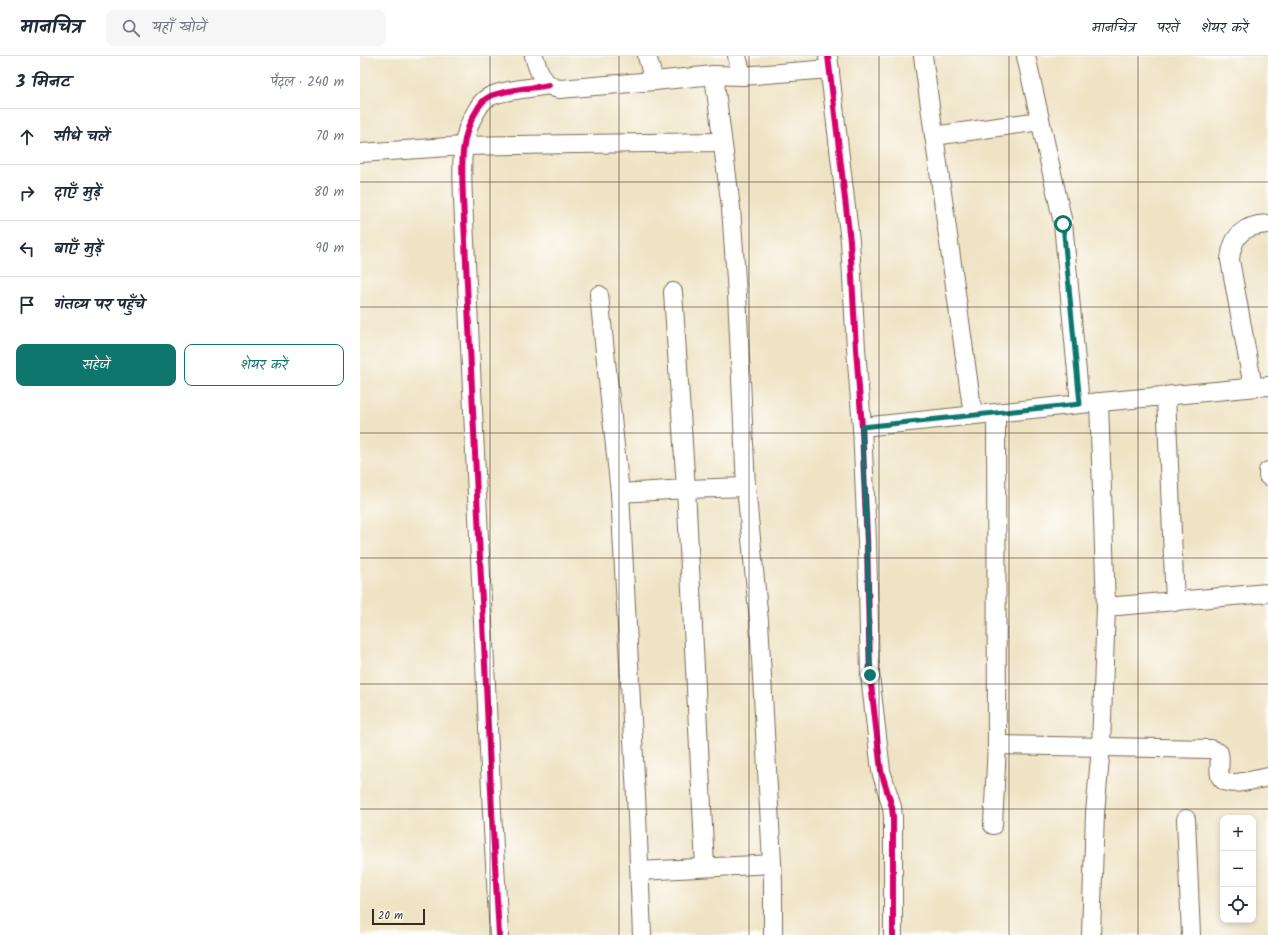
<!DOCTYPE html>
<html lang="hi">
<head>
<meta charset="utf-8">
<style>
	:root { --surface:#fff; --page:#f6f6f7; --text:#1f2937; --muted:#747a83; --line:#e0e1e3; --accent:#0f766e }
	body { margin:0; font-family:Kalam,"Playpen Sans Deva",sans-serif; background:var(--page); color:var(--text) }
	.controls { position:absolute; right:12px; bottom:12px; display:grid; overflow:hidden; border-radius:8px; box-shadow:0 2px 6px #0003 }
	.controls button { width:36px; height:36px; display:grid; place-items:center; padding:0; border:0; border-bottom:1px solid var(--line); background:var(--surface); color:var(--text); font:20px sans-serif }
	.scale { position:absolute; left:12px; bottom:10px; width:53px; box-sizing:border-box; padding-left:4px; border:2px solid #3b2a1e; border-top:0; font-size:11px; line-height:14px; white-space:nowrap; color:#3b2a1e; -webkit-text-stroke:3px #fdfcf7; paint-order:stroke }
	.stop { position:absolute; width:12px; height:12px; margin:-9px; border:3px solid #0f766e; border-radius:50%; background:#fff }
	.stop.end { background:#0f766e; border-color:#fff; box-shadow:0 1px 4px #0008 }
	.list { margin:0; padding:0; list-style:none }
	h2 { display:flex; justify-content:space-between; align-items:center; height:52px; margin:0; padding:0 16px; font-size:17px }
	h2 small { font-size:13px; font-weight:400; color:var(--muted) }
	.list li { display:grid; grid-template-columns:26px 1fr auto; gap:12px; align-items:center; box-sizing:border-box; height:56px; padding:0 16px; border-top:1px solid var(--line) }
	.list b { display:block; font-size:15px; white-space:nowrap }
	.list em { font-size:13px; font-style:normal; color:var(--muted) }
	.actions { display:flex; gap:8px; padding:12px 16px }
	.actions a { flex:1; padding:9px 0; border:1px solid var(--accent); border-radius:8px; text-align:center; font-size:14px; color:var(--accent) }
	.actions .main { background:var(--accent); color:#fff }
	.icon { flex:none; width:22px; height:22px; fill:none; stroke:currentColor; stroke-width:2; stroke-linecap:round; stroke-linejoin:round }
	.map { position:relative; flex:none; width:908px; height:879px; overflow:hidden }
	header { display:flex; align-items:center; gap:24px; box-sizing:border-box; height:56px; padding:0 20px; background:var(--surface); border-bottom:1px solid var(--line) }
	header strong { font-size:19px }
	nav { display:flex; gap:22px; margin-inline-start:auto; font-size:14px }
	.search { width:280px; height:36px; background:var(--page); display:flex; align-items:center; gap:10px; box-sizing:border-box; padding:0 14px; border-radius:8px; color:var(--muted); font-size:15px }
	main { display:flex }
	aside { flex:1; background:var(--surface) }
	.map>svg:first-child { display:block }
</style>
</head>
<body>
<header>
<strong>मानचित्र</strong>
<div class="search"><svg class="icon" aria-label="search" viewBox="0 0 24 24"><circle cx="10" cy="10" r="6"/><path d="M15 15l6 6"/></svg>यहाँ खोजें</div>
<nav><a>मानचित्र</a><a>परतें</a><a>शेयर करें</a></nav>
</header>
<main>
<aside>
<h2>3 मिनट<small>पैदल · 240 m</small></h2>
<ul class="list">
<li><svg class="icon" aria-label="ahead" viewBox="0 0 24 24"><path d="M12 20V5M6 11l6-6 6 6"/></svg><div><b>सीधे चलें</b></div><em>70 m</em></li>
<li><svg class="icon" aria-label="right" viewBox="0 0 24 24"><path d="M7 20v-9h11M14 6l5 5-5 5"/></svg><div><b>दाएँ मुड़ें</b></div><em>80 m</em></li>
<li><svg class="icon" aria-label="left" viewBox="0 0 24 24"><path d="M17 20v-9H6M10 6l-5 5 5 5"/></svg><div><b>बाएँ मुड़ें</b></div><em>90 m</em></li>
<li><svg class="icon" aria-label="arrive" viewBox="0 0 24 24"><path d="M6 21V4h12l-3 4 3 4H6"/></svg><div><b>गंतव्य पर पहुँचे</b></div></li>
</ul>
<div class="actions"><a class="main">सहेजें</a><a>शेयर करें</a></div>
</aside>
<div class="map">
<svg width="908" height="879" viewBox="0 0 908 879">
	<rect width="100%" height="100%" fill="#fdfcf7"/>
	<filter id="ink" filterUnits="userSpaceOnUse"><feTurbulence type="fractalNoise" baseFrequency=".025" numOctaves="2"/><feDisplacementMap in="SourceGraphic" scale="8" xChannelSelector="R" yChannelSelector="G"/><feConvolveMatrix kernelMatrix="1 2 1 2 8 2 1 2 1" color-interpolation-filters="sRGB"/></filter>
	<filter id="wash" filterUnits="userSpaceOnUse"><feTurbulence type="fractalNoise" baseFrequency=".012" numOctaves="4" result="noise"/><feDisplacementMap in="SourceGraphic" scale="16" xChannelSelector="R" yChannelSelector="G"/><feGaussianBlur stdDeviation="0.9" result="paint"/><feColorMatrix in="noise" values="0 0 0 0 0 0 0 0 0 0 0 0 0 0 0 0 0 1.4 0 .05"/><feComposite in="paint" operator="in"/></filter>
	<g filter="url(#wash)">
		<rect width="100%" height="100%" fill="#efe3c5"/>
	</g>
	<g filter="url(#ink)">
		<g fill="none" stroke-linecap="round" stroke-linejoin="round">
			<!-- minor casing -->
			<g stroke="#7a6b58" stroke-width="20">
				<g id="minor">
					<path d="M174,0C178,14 183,31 200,33L294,25L354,19L382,20L470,13"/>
					<path d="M287,0L294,25"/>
					<path d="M377,0L382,20"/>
					<path d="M468,0L490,185L496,293L502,371L507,485L510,619L521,715L532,751L533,761V879"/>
					<path d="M563,0L613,359"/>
					<path d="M666,0L703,167L720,348"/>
					<path d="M354,19L371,152L377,238L386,431L399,565L413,825V879"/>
					<path d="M574,80L680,65"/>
					<path d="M0,97L103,90L217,88L362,86"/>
					<path d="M313,236L326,433L345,811"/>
					<path d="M239,239L260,437L277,759L282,879"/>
					<path d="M893,331L870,204C872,179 884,169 908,168"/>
					<path d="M806,340L815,546"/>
					<path d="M502,371L720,348L908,330"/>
					<path d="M908,415V420"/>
					<path d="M260,437L326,433L386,431"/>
					<path d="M746,551L908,537"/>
					<path d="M637,689L851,693L859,697C861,705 858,713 860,720C861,722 864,726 867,726C874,729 899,723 908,721"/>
					<path d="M826,763L831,879"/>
					<path d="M633,769L637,689L636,357"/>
					<path d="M280,815L412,808"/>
					<path d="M139,879L132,756L103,143C102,112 99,81 117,54C120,48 123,44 129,41C140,34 175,32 189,29"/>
					<path d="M731,879L735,757L741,691L746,551L739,346"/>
				</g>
			</g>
			<!-- minor -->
			<use href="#minor" stroke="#fff" stroke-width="18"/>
			<!-- cycleway casing -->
			<g stroke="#fdfcf7" stroke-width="8">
				<g id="cycleway">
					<path d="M468,0L490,185L496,293L502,371L507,485L510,619L521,715L532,751L533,761V879"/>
					<path d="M139,879L132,756L103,143C102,112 99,81 117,54C120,48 123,44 129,41C140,34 175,32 189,29"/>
				</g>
			</g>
			<!-- cycleway -->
			<use href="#cycleway" stroke="#d6006c" stroke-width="6"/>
		</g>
	</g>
	<g fill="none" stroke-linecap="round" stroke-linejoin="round" filter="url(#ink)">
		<!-- route -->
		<path stroke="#0f766e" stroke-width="5" d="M510,619L507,485L502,371L720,348L703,168"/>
	</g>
	<!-- grid -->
	<path fill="none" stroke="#3b2a1e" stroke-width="1" stroke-opacity="0.55" d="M130,0V879M259,0V879M389,0V879M519,0V879M649,0V879M778,0V879M0,126H908M0,251H908M0,377H908M0,502H908M0,628H908M0,753H908"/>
</svg>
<div class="controls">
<button>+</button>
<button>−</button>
<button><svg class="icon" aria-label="locate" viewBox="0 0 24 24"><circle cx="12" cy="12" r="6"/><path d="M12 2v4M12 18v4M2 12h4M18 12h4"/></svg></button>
</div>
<div class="scale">20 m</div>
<div class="stop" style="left:703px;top:168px"></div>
<div class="stop end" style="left:510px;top:619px"></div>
</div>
</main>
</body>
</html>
